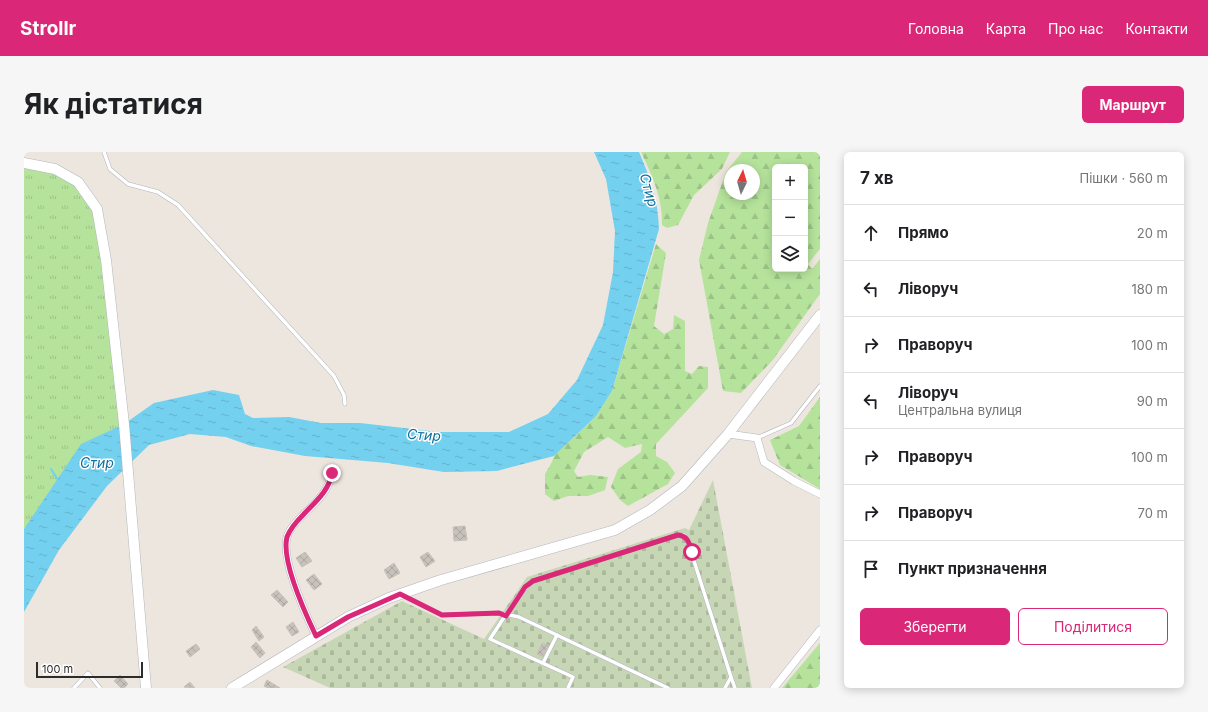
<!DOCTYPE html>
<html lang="uk">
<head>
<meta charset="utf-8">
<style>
	:root { --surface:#fff; --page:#f6f6f6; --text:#202124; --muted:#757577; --line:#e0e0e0; --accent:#db2777 }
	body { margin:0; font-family:Inter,sans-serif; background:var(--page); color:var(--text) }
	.controls { position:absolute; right:12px; top:12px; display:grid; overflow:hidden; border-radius:6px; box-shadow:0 2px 10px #0003 }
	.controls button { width:36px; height:36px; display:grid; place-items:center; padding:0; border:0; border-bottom:1px solid var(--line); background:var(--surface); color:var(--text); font:20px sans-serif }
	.compass { position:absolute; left:700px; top:12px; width:36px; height:36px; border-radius:50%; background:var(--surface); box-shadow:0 2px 10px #0003; rotate:5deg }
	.scale { position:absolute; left:12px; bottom:10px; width:107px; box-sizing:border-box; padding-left:4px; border:2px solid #2c2c2c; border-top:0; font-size:11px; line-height:14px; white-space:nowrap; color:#2c2c2c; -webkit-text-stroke:3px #fff; paint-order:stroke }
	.stop { position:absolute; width:12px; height:12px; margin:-9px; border:3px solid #db2777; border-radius:50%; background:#fff }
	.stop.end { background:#db2777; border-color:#fff; box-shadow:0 1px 4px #0008 }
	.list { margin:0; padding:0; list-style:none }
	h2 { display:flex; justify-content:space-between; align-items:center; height:52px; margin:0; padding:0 16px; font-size:17px }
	h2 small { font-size:13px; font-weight:400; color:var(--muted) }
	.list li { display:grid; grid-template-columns:26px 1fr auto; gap:12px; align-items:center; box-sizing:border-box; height:56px; padding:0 16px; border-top:1px solid var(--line) }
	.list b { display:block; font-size:15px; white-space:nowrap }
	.list p { margin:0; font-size:13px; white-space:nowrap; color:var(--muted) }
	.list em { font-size:13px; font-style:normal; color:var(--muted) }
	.actions { display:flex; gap:8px; padding:12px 16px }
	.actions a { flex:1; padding:9px 0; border:1px solid var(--accent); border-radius:6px; text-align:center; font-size:14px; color:var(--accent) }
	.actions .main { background:var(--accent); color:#fff }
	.icon { flex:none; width:22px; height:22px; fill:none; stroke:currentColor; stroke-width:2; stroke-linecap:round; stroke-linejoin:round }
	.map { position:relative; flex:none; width:796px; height:536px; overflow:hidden; border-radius:6px }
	header { display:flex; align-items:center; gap:24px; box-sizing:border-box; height:56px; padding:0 20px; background:var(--accent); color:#fff }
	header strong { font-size:19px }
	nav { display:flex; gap:22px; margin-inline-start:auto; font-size:14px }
	.intro { display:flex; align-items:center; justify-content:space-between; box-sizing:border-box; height:96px; padding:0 24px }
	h1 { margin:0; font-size:28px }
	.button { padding:10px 18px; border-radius:6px; background:var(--accent); color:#fff; font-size:14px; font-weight:700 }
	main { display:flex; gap:24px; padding:0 24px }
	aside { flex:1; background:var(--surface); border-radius:6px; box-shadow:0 2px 10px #0003 }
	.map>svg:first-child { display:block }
</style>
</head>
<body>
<header>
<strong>Strollr</strong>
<nav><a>Головна</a><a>Карта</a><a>Про нас</a><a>Контакти</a></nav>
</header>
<div class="intro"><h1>Як дістатися</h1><a class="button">Маршрут</a></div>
<main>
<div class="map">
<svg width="796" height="536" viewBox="0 0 796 536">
	<defs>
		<pattern id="grass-tufts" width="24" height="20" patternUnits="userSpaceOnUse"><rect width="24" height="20" fill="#b5e39b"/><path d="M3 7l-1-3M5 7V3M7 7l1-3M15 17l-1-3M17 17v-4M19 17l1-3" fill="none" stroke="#9cc386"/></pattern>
		<pattern id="forest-firs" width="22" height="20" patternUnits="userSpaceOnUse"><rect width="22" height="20" fill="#b5e39b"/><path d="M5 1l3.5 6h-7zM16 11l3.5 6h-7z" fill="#9cc386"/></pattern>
		<pattern id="cemetery-stones" width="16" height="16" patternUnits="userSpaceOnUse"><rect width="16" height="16" fill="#c7d7b6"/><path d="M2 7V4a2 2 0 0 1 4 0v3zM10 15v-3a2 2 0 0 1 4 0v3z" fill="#abb99d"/></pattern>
		<pattern id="water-ripples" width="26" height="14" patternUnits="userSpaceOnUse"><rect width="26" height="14" fill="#73d0ee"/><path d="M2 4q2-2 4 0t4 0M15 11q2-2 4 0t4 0" fill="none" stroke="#64b3cc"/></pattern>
		<pattern id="building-cross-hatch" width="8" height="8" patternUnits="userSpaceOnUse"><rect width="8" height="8" fill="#c6c1ba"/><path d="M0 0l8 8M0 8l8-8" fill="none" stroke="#aaa6a0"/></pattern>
	</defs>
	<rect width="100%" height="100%" fill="#ede6de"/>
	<!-- grass -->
	<path fill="url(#grass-tufts)" d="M0,11L54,30L73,57L100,272L0,377Z"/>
	<!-- forest -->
	<g fill="url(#forest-firs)" fill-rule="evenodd">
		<path d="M617,0H706L698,17L670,43L654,73L643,76L638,73C639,47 628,23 617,0Z"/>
		<path d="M718,0H796V97L784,112L788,117L796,107V142L748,209L717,241L699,239L675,108L684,71L702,20ZM751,15H781V117H751ZM706,18H730V42H706Z"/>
		<path d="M632,92L642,101L630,174L640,182L649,177L650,163L661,169V219L668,222L675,214L684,215V236L632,292V304L643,310L651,321L644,332L604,354L596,348L587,335L594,317L617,300L618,292L601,296L584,285L560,300L550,319L554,325L566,323L584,325L581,338L564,344H544L530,349L521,342V322L528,310L530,304L572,264L588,239Z"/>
		<path d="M796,245V337L756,313L746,288L775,274Z"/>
		<path d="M796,491V536H758Z"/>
	</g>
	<!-- cemetery -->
	<path fill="url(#cemetery-stones)" d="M689,328L728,536H306L259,515L378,449L460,487L503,425L661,376L665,378Z"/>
	<!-- water -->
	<path fill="url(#water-ripples)" d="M570,0H615C627,28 634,47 635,77L588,239L572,264L530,304L473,319L420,320L364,311L281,304L227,294L202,285L166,282L125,293L83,334L35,398L0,460V377L57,292L100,272L130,251L189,238L215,243L221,262L229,266L265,265L297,271H336L415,280H485L524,262L553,228L579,173L589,120L591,79L582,27Z"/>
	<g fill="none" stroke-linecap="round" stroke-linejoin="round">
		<!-- stream -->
		<path stroke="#73d0ee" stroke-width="2" d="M27,317L34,328"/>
	</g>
	<!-- building -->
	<g fill="url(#building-cross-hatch)" stroke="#c9c2b8">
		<path d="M441,374L443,388L430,389L429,375Z"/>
		<path d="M281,400L288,409L278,415L272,406Z"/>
		<path d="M404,400L411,409L402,415L396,405Z"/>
		<path d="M370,411L376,421L365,427L360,418Z"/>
		<path d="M290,422L298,432L290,438L282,428Z"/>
		<path d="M253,438L264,450L259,455L247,443Z"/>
		<path d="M269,470L275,480L268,484L262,475Z"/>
		<path d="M232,474L240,485L235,489L228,478Z"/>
		<path d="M232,490L241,501L236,506L227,495Z"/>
		<path d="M518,491L525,494L519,505L513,502Z"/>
		<path d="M172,492L176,497L166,505L162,499Z"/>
		<path d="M96,523L104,532L100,536H97L90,529Z"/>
		<path d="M243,528L256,536H244L240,534Z"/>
		<path d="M166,530L171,536L160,535Z"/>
	</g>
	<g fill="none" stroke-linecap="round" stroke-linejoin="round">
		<!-- lane casing -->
		<g stroke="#b2b5bf" stroke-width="4.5">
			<g id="lane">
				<path d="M80,0L86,17L104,32L134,40L154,53L310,224L320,243L321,252"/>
				<path d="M733,286L767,271L796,234"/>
				<path d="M378,443L418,463L475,461L495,465L644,536"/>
				<path d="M519,511L533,483"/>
				<path d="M707,525L711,536"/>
				<path d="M50,536L64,521L76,536"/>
				<path d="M544,536L549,525L466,487L494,444L509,429L654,383H660L663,387L707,525L701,536"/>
			</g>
		</g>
		<!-- street casing -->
		<g stroke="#b2b5bf" stroke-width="8">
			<g id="street">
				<path d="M704,282L733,286L740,310L770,329L796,342"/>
				<path d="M292,484C282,463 257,408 263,385C265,378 272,370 277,365C290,352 305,340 308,321"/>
				<path d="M750,536L796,478"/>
			</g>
		</g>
		<!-- secondary casing -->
		<g stroke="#b2b5bf" stroke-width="11">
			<g id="secondary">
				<path d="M0,11L31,17L54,30L73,57L82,108L100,272L122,536"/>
				<path d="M208,536L324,465L365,446L417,428L591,378L626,358L658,334L704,282L796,163"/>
			</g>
		</g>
		<!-- lane -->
		<use href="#lane" stroke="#fff" stroke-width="3.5"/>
		<!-- street -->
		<use href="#street" stroke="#fff" stroke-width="7"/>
		<!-- secondary -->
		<use href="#secondary" stroke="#fff" stroke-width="10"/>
	</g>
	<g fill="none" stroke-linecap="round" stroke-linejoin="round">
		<!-- route -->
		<path stroke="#db2777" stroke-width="5" d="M308,321C305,339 291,350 279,363C273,369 266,377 263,385C257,408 282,463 292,484L324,465L376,442L418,463L475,461L482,464L501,435L509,429L654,383C664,384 665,391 668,400"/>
	</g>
	<g text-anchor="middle" stroke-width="3" stroke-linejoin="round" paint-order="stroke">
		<!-- water labels -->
		<g font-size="14" font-style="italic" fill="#0f6f9d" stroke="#fff">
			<text transform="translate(625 38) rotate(74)" y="5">Стир</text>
			<text transform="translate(400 283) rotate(4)" y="5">Стир</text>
			<text x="73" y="316">Стир</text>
		</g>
	</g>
</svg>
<div class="controls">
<button>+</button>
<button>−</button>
<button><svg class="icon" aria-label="layers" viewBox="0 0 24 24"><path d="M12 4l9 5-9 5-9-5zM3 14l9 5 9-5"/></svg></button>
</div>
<svg class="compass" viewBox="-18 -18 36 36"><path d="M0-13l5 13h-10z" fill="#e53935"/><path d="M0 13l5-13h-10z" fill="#757577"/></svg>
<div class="scale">100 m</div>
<div class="stop" style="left:668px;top:400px"></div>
<div class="stop end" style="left:308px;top:321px"></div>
</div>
<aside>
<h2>7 хв<small>Пішки · 560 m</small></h2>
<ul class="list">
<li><svg class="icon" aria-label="ahead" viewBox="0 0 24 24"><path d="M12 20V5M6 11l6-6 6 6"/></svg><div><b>Прямо</b></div><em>20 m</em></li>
<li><svg class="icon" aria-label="left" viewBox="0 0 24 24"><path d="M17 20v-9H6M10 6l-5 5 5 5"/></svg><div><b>Ліворуч</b></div><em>180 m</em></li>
<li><svg class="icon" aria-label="right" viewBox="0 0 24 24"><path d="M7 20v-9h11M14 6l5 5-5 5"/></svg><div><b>Праворуч</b></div><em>100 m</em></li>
<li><svg class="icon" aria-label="left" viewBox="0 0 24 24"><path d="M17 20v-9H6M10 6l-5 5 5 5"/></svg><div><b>Ліворуч</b><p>Центральна вулиця</p></div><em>90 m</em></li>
<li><svg class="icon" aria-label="right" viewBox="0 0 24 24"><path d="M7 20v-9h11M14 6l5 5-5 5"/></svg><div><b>Праворуч</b></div><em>100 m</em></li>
<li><svg class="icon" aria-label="right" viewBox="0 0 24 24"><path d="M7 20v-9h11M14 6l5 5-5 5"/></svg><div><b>Праворуч</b></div><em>70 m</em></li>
<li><svg class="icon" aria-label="arrive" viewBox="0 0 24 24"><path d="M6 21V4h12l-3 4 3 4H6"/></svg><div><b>Пункт призначення</b></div></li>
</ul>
<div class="actions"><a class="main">Зберегти</a><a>Поділитися</a></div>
</aside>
</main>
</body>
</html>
